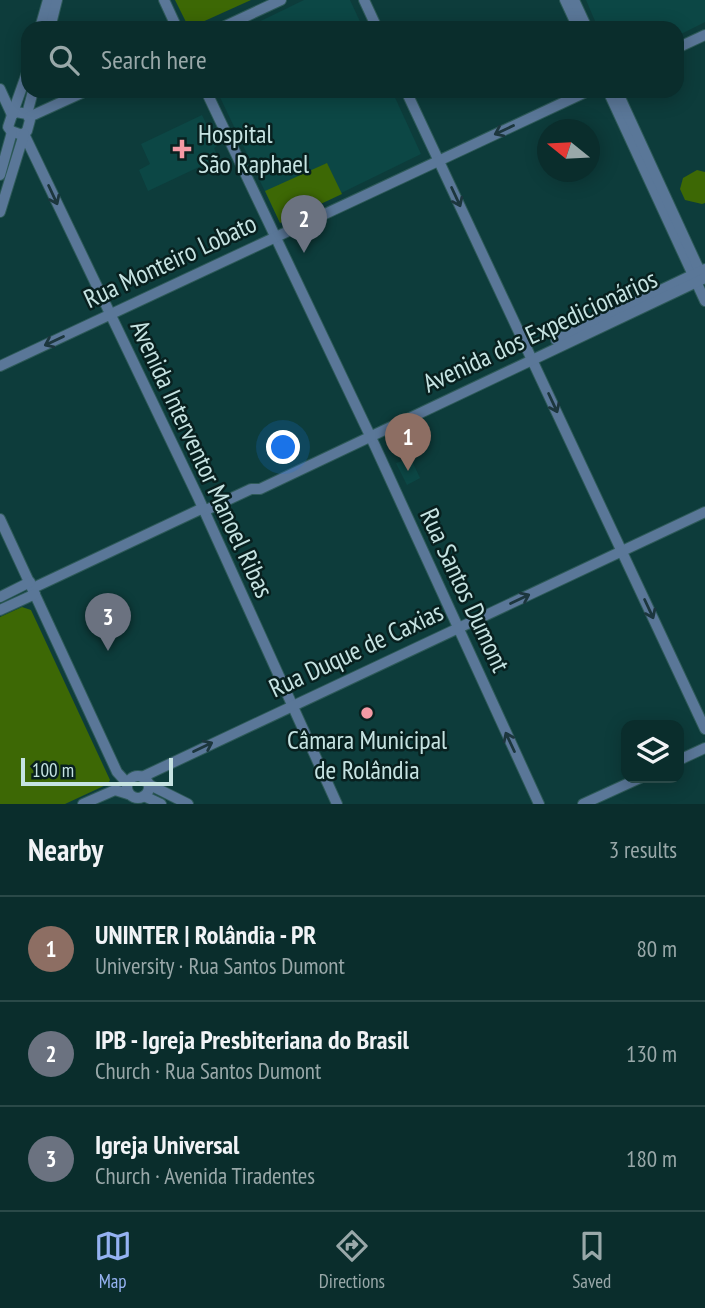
<!DOCTYPE html>
<html lang="en">
<head>
<meta charset="utf-8">
<style>
	:root { --surface:#0a2d2c; --page:#133534; --text:#f1f3f6; --muted:#99a8a9; --line:#2a4948; --accent:#95b2f1 }
	body { margin:0; font-family:"PT Sans Narrow",sans-serif; background:var(--page); color:var(--text) }
	.controls { position:absolute; right:21px; bottom:21px; display:grid; overflow:hidden; border-radius:14px; box-shadow:0 4px 18px #0003 }
	.controls button { width:63px; height:63px; display:grid; place-items:center; padding:0; border:0; border-bottom:2px solid var(--line); background:var(--surface); color:var(--text); font:35px sans-serif }
	.compass { position:absolute; left:537px; top:119px; width:63px; height:63px; border-radius:50%; background:var(--surface); box-shadow:0 4px 18px #0003; rotate:288deg }
	.scale { position:absolute; left:21px; bottom:18px; width:152px; box-sizing:border-box; padding-left:7px; border:4px solid #c6e3e2; border-top:0; font-size:19px; line-height:24px; white-space:nowrap; color:#c6e3e2; -webkit-text-stroke:5px #08201f; paint-order:stroke }
	.you { position:absolute; left:284px; top:448px; width:24px; height:24px; margin:-18px; border:5px solid #fff; border-radius:50%; background:#1a73e8; box-shadow:0 0 0 10px #1a73e833 }
	.badge { display:grid; place-items:center; width:46px; height:46px; border-radius:50%; background:var(--accent); color:#fff; font-size:23px; font-weight:700 }
	.pin { position:absolute; translate:-50% -58px; filter:drop-shadow(0 2px 4px #0008) }
	.pin::after { content:''; position:absolute; top:37px; width:24px; height:21px; background:inherit; clip-path:polygon(0 0,100% 0,50% 100%) }
	.list { margin:0; padding:0; list-style:none }
	h2 { display:flex; justify-content:space-between; align-items:center; height:91px; margin:0; padding:0 28px; font-size:30px }
	h2 small { font-size:23px; font-weight:400; color:var(--muted) }
	.list li { display:grid; grid-template-columns:46px 1fr auto; gap:21px; align-items:center; box-sizing:border-box; height:105px; padding:0 28px; border-top:2px solid var(--line) }
	.list b { display:block; font-size:26px; white-space:nowrap }
	.list p { margin:0; font-size:23px; white-space:nowrap; color:var(--muted) }
	.list em { font-size:23px; font-style:normal; color:var(--muted) }
	.icon { flex:none; width:38px; height:38px; fill:none; stroke:currentColor; stroke-width:2; stroke-linecap:round; stroke-linejoin:round }
	.map { position:relative; flex:none; width:705px; height:804px; overflow:hidden }
	.search { position:absolute; background:var(--surface); box-shadow:0 4px 18px #0003; left:21px; right:21px; top:21px; height:77px; display:flex; align-items:center; gap:18px; box-sizing:border-box; padding:0 24px; border-radius:21px; color:var(--muted); font-size:26px }
	.sheet { height:406px; background:var(--surface) }
	nav { display:flex; justify-content:space-around; align-items:center; box-sizing:border-box; height:98px; border-top:2px solid var(--line); background:var(--surface); font-size:19px; color:var(--muted) }
	nav a { display:grid; justify-items:center; gap:4px }
	nav .on { color:var(--accent) }
	.map>svg:first-child { display:block }
</style>
</head>
<body>
<div class="map">
<svg width="705" height="804" viewBox="0 0 705 804">
	<rect width="100%" height="100%" fill="#0d3c3b"/>
	<!-- built -->
	<g fill="#0c4745">
		<path d="M304,0H350L363,28H246Z"/>
		<path d="M586,0H705V22L677,36V28H598Z"/>
		<path d="M217,91H392L421,154L280,223Z"/>
		<path d="M202,115L217,146L214,148L218,158L148,191L139,170L150,164L141,144Z"/>
		<path d="M410,449L415,459L412,461L420,478L407,485L396,463L402,461L399,455Z"/>
	</g>
	<!-- green -->
	<g fill="#3d6805">
		<path d="M175,0H251L189,28Z"/>
		<path d="M327,163L342,194L280,223L265,191Z"/>
		<path d="M697,170L705,172V203L702,204L685,200L680,189L683,178Z"/>
		<path d="M22,607L31,610L110,780L108,784L65,804H0V617Z"/>
	</g>
	<g fill="none" stroke-linecap="round" stroke-linejoin="round">
		<!-- minor casing -->
		<g stroke="#2e5a59" stroke-width="12">
			<g id="minor">
				<path d="M164,0L177,28"/>
				<path d="M364,0L377,28"/>
				<path d="M565,0L578,28"/>
				<path d="M574,0L587,28"/>
				<path d="M40,28L48,0"/>
				<path d="M50,28L57,0"/>
				<path d="M221,28L281,0"/>
				<path d="M677,48L705,35"/>
				<path d="M0,89L12,115"/>
				<path d="M206,91L375,446L539,804"/>
				<path d="M406,91L705,729"/>
				<path d="M608,91L705,301"/>
				<path d="M617,91L702,276"/>
				<path d="M27,114L16,112L12,115L8,127L11,131L22,135L27,131L30,120L27,114L33,91"/>
				<path d="M12,115L28,70"/>
				<path d="M29,117L86,91"/>
				<path d="M24,134L198,497L337,804"/>
				<path d="M0,175L12,132"/>
				<path d="M0,212L24,134"/>
				<path d="M556,340L705,269"/>
				<path d="M0,366L588,91"/>
				<path d="M204,511L251,489H260L705,278"/>
				<path d="M0,519L117,772L127,783"/>
				<path d="M33,588L203,508"/>
				<path d="M0,597L30,582"/>
				<path d="M0,610L35,594"/>
				<path d="M679,760L705,748"/>
				<circle cx="138" cy="787" r="11"/>
				<path d="M142,777L705,512"/>
				<path d="M148,784L188,804"/>
				<path d="M144,796L161,804"/>
				<path d="M83,804L115,790L128,794"/>
				<path d="M583,804L640,778"/>
			</g>
		</g>
		<!-- minor -->
		<use href="#minor" stroke="#5a7798" stroke-width="10"/>
	</g>
	<!-- one-way arrows -->
	<defs><path id="oneway-shaft" d="M-6 0H5M1.5-3L5.5 0L1.5 3" fill="none" stroke-width="1.6" stroke-linecap="round" stroke-linejoin="round" transform="scale(1.75)"/></defs>
	<g stroke="#1c363d">
		<use href="#oneway-shaft" transform="translate(504 130) rotate(155)"/>
		<use href="#oneway-shaft" transform="translate(53 195) rotate(65)"/>
		<use href="#oneway-shaft" transform="translate(456 197) rotate(65)"/>
		<use href="#oneway-shaft" transform="translate(54 341) rotate(155)"/>
		<use href="#oneway-shaft" transform="translate(553 403) rotate(65)"/>
		<use href="#oneway-shaft" transform="translate(520 599) rotate(-25)"/>
		<use href="#oneway-shaft" transform="translate(649 609) rotate(65)"/>
		<use href="#oneway-shaft" transform="translate(510 742) rotate(-115)"/>
		<use href="#oneway-shaft" transform="translate(203 747) rotate(-26)"/>
	</g>
	<!-- markers -->
	<g fill="#f49aa5" stroke="#08201f" stroke-width="2.5">
		<path d="M178.5 138.5h7v7h7v7h-7v7h-7v-7h-7v-7h7z"/>
		<circle cx="367" cy="713" r="7"/>
	</g>
	<g text-anchor="middle" stroke-width="5" stroke-linejoin="round" paint-order="stroke">
		<!-- poi labels -->
		<g font-size="26" fill="#c6e3e2" stroke="#08201f" text-anchor="start">
			<text x="198" y="143">Hospital<tspan x="198" dy="30">São Raphael</tspan></text>
			<text x="367" y="749" text-anchor="middle">Câmara Municipal<tspan x="367" dy="30">de Rolândia</tspan></text>
		</g>
		<!-- street labels -->
		<g font-size="26" fill="#c6e3e2" stroke="#08201f">
			<text transform="translate(170 261) rotate(-25)" y="9">Rua Monteiro Lobato</text>
			<text transform="translate(540 331) rotate(-25)" y="9">Avenida dos Expedicionários</text>
			<text transform="translate(202 459) rotate(65)" y="9">Avenida Interventor Manoel Ribas</text>
			<text transform="translate(465 590) rotate(65)" y="9">Rua Santos Dumont</text>
			<text transform="translate(356 650) rotate(-25)" y="9">Rua Duque de Caxias</text>
		</g>
	</g>
</svg>
<div class="controls">
<button><svg class="icon" aria-label="layers" viewBox="0 0 24 24"><path d="M12 4l9 5-9 5-9-5zM3 14l9 5 9-5"/></svg></button>
</div>
<svg class="compass" viewBox="-18 -18 36 36"><path d="M0-13l5 13h-10z" fill="#e53935"/><path d="M0 13l5-13h-10z" fill="#99a8a9"/></svg>
<div class="scale">100 m</div>
<div class="you"></div>
<div class="pin badge" style="left:408px;top:471px;background:#8d6e63">1</div>
<div class="pin badge" style="left:304px;top:253px;background:#6b7280">2</div>
<div class="pin badge" style="left:108px;top:651px;background:#6b7280">3</div>
<div class="search"><svg class="icon" aria-label="search" viewBox="0 0 24 24"><circle cx="10" cy="10" r="6"/><path d="M15 15l6 6"/></svg>Search here</div>
</div>
<section class="sheet">
<h2>Nearby<small>3 results</small></h2>
<ul class="list">
<li><span class="badge" style="background:#8d6e63">1</span><div><b>UNINTER | Rolândia - PR</b><p>University · Rua Santos Dumont</p></div><em>80 m</em></li>
<li><span class="badge" style="background:#6b7280">2</span><div><b>IPB - Igreja Presbiteriana do Brasil</b><p>Church · Rua Santos Dumont</p></div><em>130 m</em></li>
<li><span class="badge" style="background:#6b7280">3</span><div><b>Igreja Universal</b><p>Church · Avenida Tiradentes</p></div><em>180 m</em></li>
</ul>
</section>
<nav>
<a class="on"><svg class="icon" aria-label="map" viewBox="0 0 24 24"><path d="M3 6l6-2 6 2 6-2v14l-6 2-6-2-6 2zM9 4v14M15 6v14"/></svg>Map</a>
<a><svg class="icon" aria-label="directions" viewBox="0 0 24 24"><path d="M12 3l9 9-9 9-9-9zM9 14v-3h6M13 9l2 2-2 2"/></svg>Directions</a>
<a><svg class="icon" aria-label="saved" viewBox="0 0 24 24"><path d="M7 4h10v16l-5-4-5 4z"/></svg>Saved</a>
</nav>
</body>
</html>
